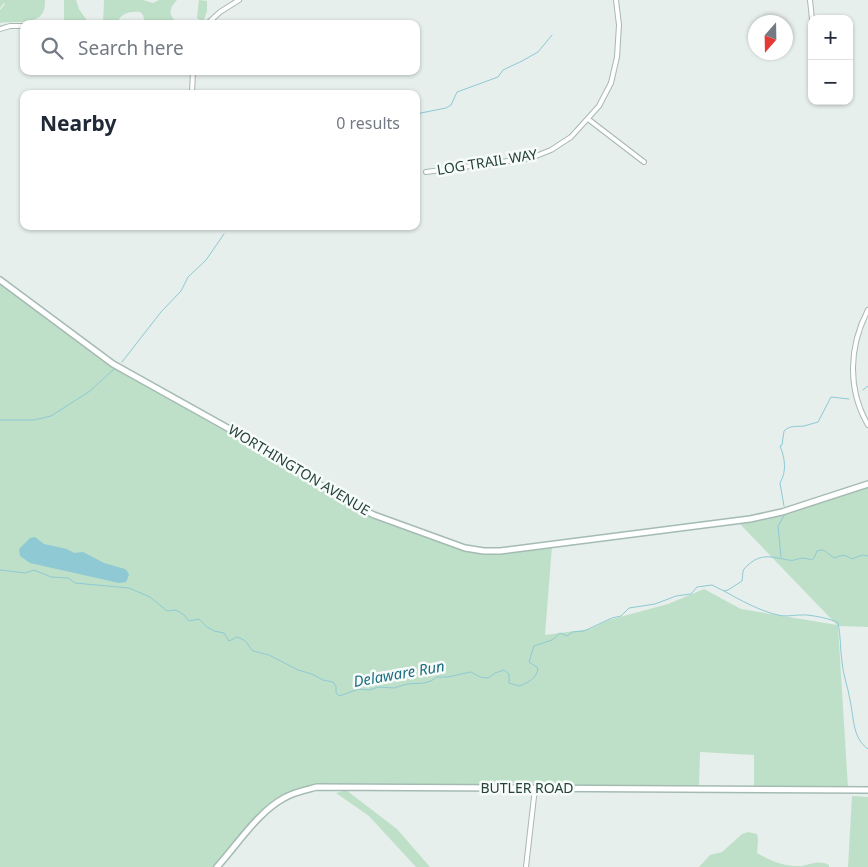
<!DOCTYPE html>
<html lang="en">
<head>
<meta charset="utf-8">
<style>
	:root { --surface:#fff; --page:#f6f6f7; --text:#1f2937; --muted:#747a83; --line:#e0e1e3 }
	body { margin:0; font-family:"Noto Sans",sans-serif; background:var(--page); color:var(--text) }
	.controls { position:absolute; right:15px; top:15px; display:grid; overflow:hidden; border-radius:10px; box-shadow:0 1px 4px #0004 }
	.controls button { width:45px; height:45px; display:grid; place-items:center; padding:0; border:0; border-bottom:1px solid var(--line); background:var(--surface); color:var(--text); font:25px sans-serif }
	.compass { position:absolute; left:748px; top:15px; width:45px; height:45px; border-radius:50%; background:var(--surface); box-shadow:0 1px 4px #0004; rotate:200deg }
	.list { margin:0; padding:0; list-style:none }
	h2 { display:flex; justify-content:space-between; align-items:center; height:65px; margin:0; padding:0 20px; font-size:21px }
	h2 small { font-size:16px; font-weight:400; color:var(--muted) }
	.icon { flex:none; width:28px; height:28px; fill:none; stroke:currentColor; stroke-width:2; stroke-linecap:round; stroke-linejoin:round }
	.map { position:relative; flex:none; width:868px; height:867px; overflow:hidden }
	.search { position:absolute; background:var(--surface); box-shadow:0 1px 4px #0004; left:20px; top:20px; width:400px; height:55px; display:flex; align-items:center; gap:12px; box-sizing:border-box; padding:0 18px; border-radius:10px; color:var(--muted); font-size:19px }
	.panel { position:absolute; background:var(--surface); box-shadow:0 1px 4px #0004; left:20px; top:90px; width:400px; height:140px; border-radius:10px }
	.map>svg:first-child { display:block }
</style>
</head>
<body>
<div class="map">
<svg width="868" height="867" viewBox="0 0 868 867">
	<rect width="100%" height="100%" fill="#e6efeb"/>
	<!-- green -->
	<g fill="#bfe0c8">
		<path d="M0,0H45C47,28 17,20 0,23V10L5,4L4,3L0,8Z"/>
		<path d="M64,0H76L79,9L88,22L87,24H67L64,20Z"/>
		<path d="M104,0H143L153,3L159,0H177C168,10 168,16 180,24H145L143,15L140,12C130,11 120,13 117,24H103Z"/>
		<path d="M199,0L207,1V11L204,20H200L197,18Z"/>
		<path d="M0,280L35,309L117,369L246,440L362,510L472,550L552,546L545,635L590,629L609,620L668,604L704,589L741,609L837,625L739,523L868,486V627L838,626L848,788L754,787V755L700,752L699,787L328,785C316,787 301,788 290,793C263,803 235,845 216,867H0Z"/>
		<path d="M346,790L397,829L430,867H416L369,816L336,793Z"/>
		<path d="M852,796L868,797V867H848Z"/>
		<path d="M748,832L757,834L758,840L757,853C771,861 785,867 802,866C812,864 819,860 829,865V867H699L710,855L722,852L742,834Z"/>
	</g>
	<!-- water -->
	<path fill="#8ec9d4" d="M35,537L44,544L67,549L74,553L83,552L104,563L125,569L128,572L129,575L126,582L119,583L30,563L20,556L19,549L30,538Z"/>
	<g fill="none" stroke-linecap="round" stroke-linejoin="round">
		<!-- stream -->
		<g stroke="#8ec9d4" stroke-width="1">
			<path d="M416,114L446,108L451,105L457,92L498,77L503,70L522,61L538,52L552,35"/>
			<path d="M122,362L161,312L181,291L188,277L206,260L224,234"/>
			<path d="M863,390L868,386"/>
			<path d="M0,420H34L51,416L90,391L114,369"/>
			<path d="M784,506L780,483C787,471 785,458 780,446L782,445L784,431C790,425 796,427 804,426C809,425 813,423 818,422L831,397L849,399"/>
			<path d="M781,557L778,526L785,514"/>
			<path d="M0,570L25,573L34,570L51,577L68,578L75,583L129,588L150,597L167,611L176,610L184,615L189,621L199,619L207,627L214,631L224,633L229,641L237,637C250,642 245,643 253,651L269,655L298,670L312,674L323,680L333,682L336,686V693L339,696L359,689L369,690L379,687L394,688L407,684L424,683L431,681L437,677H448L466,673L471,672L480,677L488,678L495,673L504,670L509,674V683L519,686C528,683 537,678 538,668L529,662L534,646L552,640L560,633L567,636L572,632L584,631L612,618L621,616L629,608L655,604L676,596L691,594L697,587L712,585L724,591L728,590L742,581C743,577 742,572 744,569C759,553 768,556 788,560C797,562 799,555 811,560L814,558L817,551C826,547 828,556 835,558C843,554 845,555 852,559L862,555L868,556"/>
			<path d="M724,591C740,600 760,611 778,615C786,617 793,615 801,615C808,614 833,619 838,623C841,636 840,649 842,662C843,675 848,687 850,700C854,717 852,738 868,749"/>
		</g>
		<!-- minor casing -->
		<g stroke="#a8b8b2" stroke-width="6">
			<g id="minor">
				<path d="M810,0L812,19"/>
				<path d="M207,24L220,12L239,0"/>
				<path d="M0,29L10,26H24"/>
				<path d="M812,72V70"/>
				<path d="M192,93L193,71"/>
				<path d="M588,119L644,162"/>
				<path d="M426,172L531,158L551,150L571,137L599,106L611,83L617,57L619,25L616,0"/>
				<path d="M868,310C849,346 847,389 868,425"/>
				<path d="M526,867L535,788"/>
			</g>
		</g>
		<!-- secondary casing -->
		<g stroke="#a4bbb3" stroke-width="8">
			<g id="secondary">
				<path d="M0,280L113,364L260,446L344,500L374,515L465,548L484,551H500L750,519L782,512L868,484"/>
				<path d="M217,867C237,845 258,812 284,798C294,792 306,790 317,787L868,790"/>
			</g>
		</g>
		<!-- minor -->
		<use href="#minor" stroke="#fff" stroke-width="4"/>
		<!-- secondary -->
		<use href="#secondary" stroke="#fff" stroke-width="5"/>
	</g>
	<g text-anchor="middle" stroke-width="5" stroke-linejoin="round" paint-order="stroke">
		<!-- street labels -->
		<g font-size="14" fill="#24423a" stroke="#f7fbf9">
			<text transform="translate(487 162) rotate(-9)" y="5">LOG TRAIL WAY</text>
			<text transform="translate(299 470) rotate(31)" y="5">WORTHINGTON AVENUE</text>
			<text x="527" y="793">BUTLER ROAD</text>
		</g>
		<!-- water labels -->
		<g font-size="15" font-style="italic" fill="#1c6f80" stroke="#f7fbf9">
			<text transform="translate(399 674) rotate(-10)" y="5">Delaware Run</text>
		</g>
	</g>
</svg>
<div class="controls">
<button>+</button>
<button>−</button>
</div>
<svg class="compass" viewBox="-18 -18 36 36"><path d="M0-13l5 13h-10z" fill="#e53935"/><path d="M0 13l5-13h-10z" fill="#747a83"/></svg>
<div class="search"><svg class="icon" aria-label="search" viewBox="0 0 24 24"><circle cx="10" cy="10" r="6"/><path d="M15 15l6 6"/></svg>Search here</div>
<section class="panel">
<h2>Nearby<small>0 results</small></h2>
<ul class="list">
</ul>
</section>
</div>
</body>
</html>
